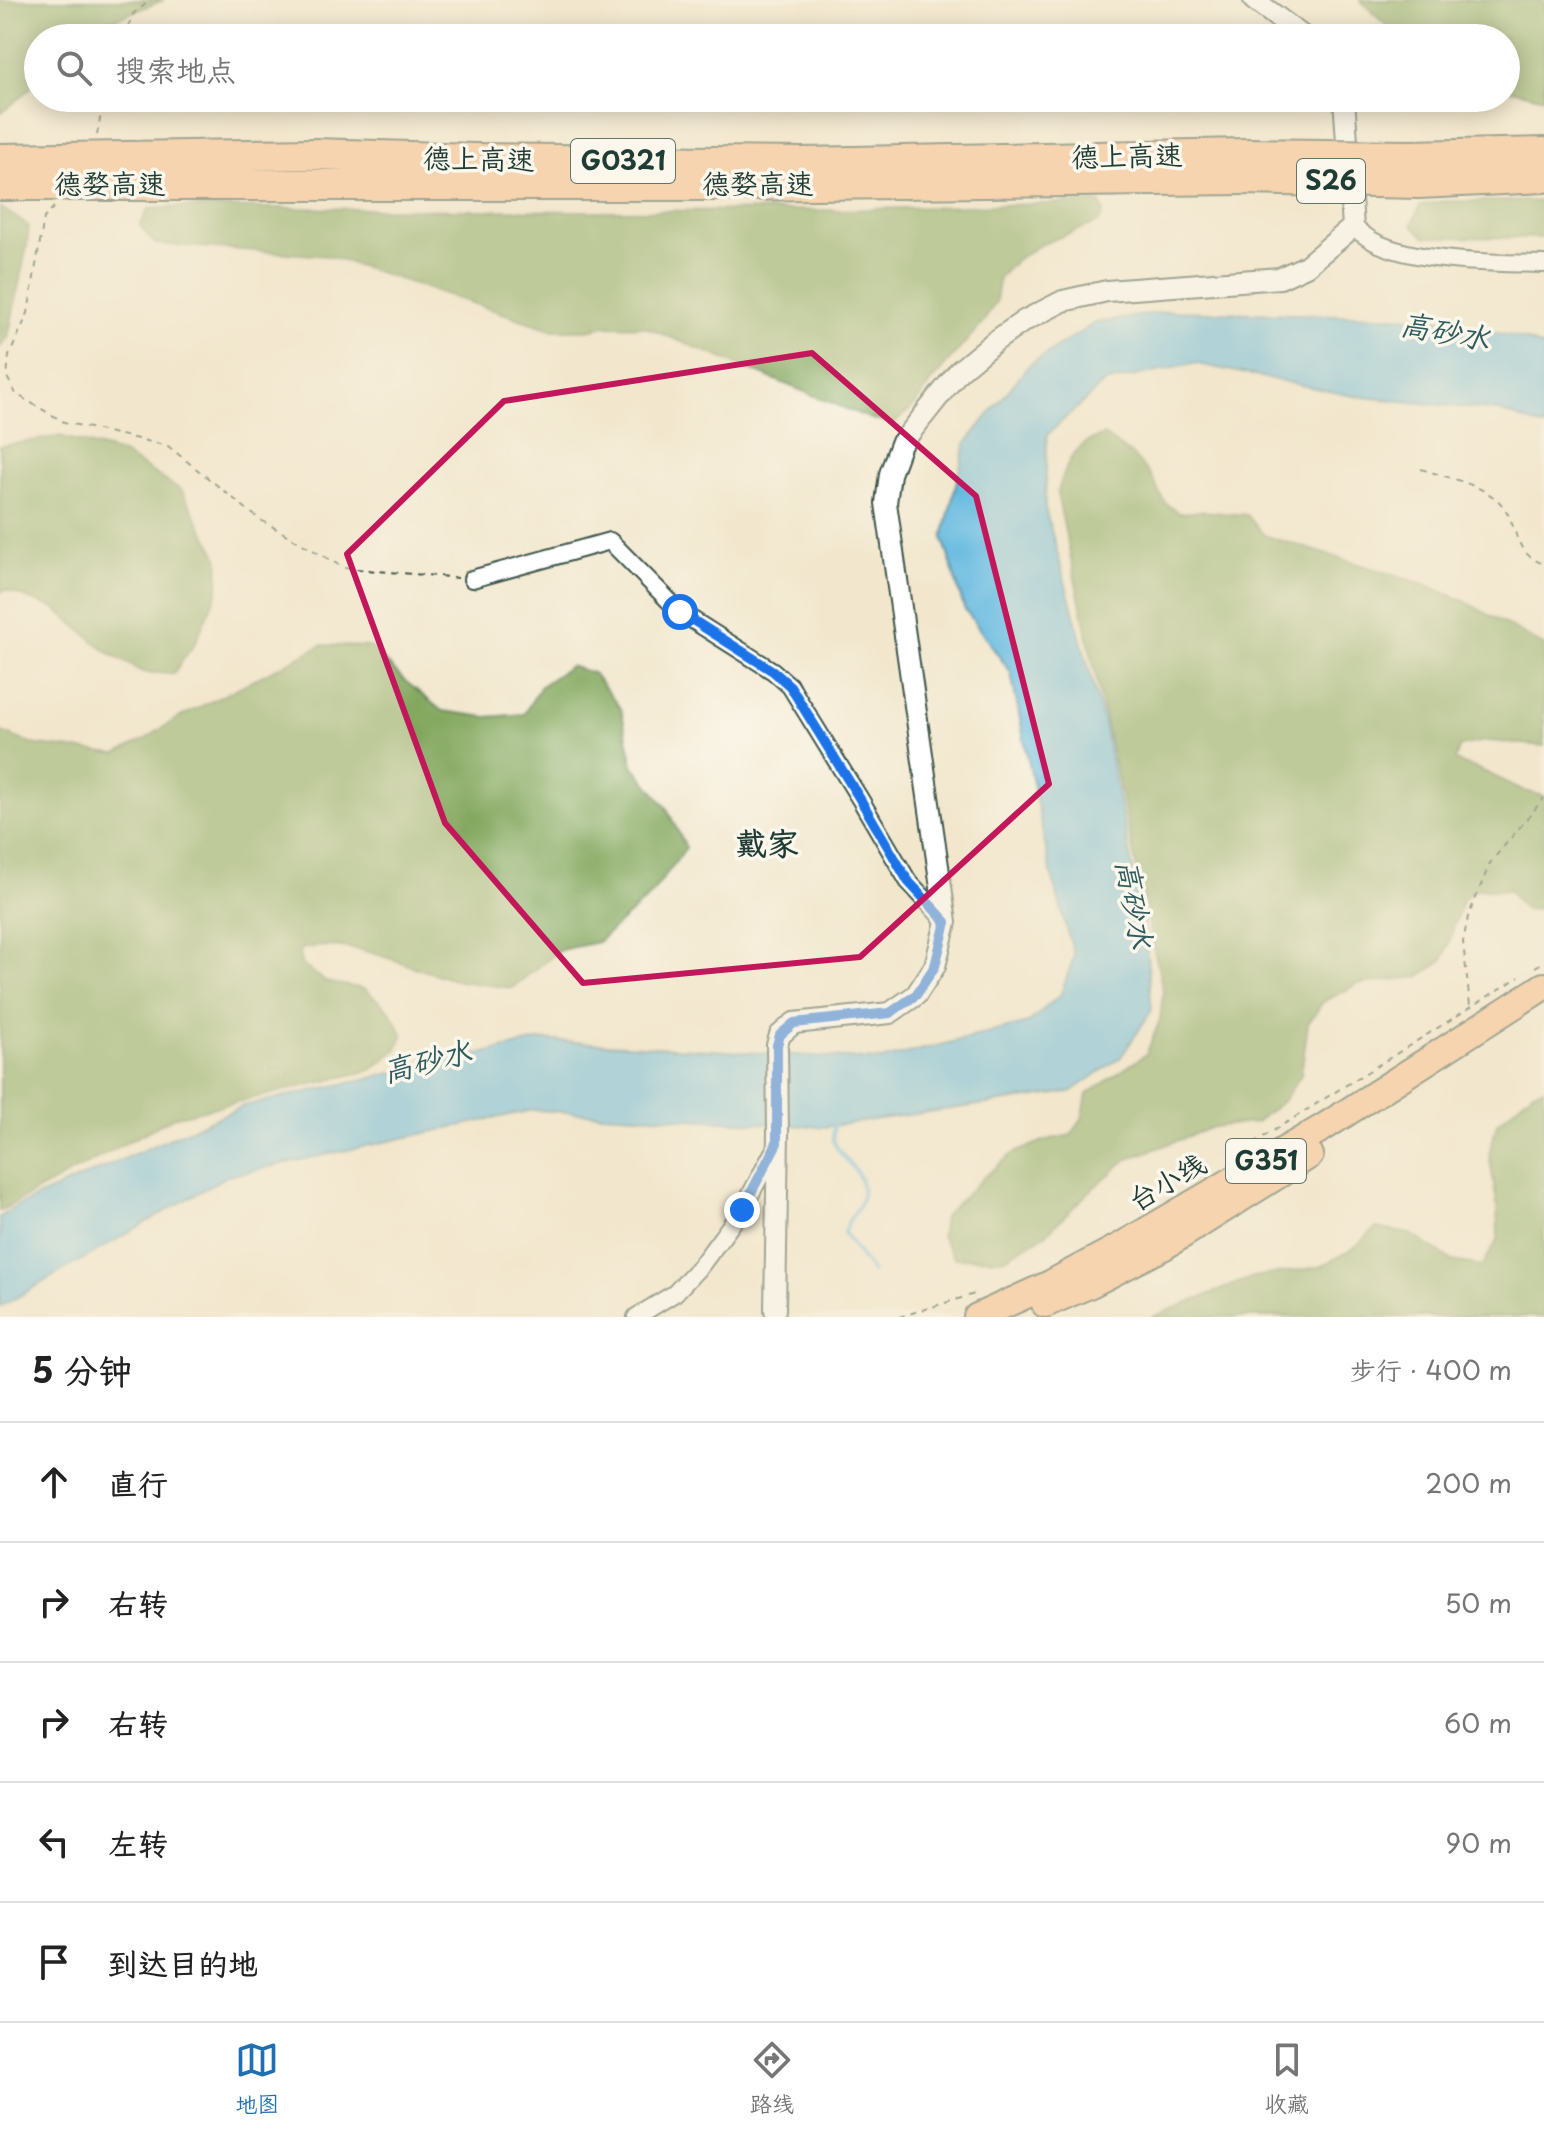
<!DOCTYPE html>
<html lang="zh">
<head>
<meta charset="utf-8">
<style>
	:root { --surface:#fff; --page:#f2f2f2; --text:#222; --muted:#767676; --line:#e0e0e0; --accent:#1f6fb2 }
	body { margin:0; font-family:"Playpen Sans","LXGW WenKai TC",sans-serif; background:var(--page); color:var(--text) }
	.stop { position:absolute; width:24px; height:24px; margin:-18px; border:6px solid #1a73e8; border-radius:50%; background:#fff }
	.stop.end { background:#1a73e8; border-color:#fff; box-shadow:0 2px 8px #0008 }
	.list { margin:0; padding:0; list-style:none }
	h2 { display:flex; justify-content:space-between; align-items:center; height:104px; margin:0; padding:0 32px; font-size:34px }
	h2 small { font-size:26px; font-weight:400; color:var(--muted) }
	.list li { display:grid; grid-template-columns:52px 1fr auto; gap:24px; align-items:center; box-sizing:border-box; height:120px; padding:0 32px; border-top:2px solid var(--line) }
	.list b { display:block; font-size:30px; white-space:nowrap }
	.list em { font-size:26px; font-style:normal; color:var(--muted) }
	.icon { flex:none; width:44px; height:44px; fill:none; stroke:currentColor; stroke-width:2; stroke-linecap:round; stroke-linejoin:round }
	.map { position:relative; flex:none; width:1544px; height:1317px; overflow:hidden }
	.search { position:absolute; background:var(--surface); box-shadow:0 4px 20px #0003; left:24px; right:24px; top:24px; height:88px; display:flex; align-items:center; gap:20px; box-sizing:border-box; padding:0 28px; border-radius:44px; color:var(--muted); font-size:30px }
	.sheet { height:704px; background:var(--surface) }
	nav { display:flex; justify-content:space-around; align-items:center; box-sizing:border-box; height:112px; border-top:2px solid var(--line); background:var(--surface); font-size:22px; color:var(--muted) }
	nav a { display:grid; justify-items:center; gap:4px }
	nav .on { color:var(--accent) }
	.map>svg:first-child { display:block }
</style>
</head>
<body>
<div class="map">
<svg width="1544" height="1317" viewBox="0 0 1544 1317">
	<rect width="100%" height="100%" fill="#fbf7ec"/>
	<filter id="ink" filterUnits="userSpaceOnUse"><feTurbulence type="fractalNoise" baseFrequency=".0125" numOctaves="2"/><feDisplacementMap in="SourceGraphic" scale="16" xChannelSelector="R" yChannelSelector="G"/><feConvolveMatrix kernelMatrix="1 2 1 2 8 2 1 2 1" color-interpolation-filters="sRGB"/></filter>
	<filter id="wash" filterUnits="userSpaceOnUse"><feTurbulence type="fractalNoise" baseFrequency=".006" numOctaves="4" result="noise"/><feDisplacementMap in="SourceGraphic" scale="32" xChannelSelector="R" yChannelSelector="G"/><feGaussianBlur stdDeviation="1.8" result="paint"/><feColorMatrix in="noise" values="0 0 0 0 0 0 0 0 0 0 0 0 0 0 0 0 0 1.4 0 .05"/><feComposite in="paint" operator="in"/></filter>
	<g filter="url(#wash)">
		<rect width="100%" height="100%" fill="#f2e7cd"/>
		<!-- forest -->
		<g fill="#80a65c" stroke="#507248" stroke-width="2">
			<path d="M0,0H164L107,22L80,38H38V81L7,109L0,113Z"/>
			<path d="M1360,0H1544V98L1506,89V38H1399Z"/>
			<path d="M1442,201H1544V238L1425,237L1412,225L1420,206Z"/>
			<path d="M1100,202L1104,212L1099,222L1040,245L1016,260L999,278L996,302L984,321L930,383L916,404L895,423L874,420L645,327L605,326L588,330H553L329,256L155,244L140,226L148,209L179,207L585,211L836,210Z"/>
			<path d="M0,207L29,226L27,246L8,338L0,347Z"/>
			<path d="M1104,435L1132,455L1150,474L1165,503L1180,513L1202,511L1247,515L1264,535L1427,585L1466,602L1544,646V746L1486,741L1460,746L1455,761L1481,770L1525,791L1544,796V909L1525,910L1509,891L1477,889L1463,899L1443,960L1418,977L1358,984L1323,1002L1308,1024L1301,1075L1284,1100L1256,1122L1213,1127L1126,1160L1089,1192L1046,1234L1004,1259L954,1258L941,1236L944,1216L984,1177L1013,1153L1046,1140L1071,1135L1082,1119L1087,1094L1146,1054L1160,1020L1163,992L1057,494C1067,464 1070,445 1104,435Z"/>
			<path d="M60,436L122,453L182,491L219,559L218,591L195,643L173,674L142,672L107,652L54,608L6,590L0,592V446Z"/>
			<path d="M322,645L370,647L404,680L442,711L487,717L524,714L541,686L570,666L593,673L621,709L633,765L666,807L686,848L650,896L598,942L560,950L512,988C492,985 470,984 451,979C400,965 353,937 300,949L301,964L326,982L365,989L390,1011L403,1035L396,1050L371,1070L174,1117L0,1211V731L32,744L116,754L144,740L176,719Z"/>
			<path d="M1544,1088V1317H1152L1253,1277L1319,1267L1350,1251L1376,1228L1411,1234L1453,1261L1482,1266L1498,1239L1497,1204L1489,1154L1497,1123L1533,1091Z"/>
		</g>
		<!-- water -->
		<path fill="#64b9e0" stroke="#427b8a" stroke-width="2" d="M1169,311L1426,317L1521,338L1544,348V427L1499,411L1353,396L1193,363L1104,383L1047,435L1045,508L1104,724L1145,932L1152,1010L1121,1057L1071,1092L823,1127L533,1110L227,1176L0,1307V1217L17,1206L243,1106L542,1040L880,1060L1028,1023L1061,994L1074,956L1050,869L1011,673L964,608L943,538L966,443L1029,365L1095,323Z"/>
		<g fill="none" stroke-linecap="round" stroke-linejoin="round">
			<!-- stream -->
			<path stroke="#64b9e0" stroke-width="4" d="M835,1123C824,1153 859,1161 862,1186C865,1209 848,1214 844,1233L872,1272"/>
		</g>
	</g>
	<g filter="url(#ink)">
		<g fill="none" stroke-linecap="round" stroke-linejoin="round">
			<!-- minor casing -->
			<g stroke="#3f564b" stroke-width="20">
				<g id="minor">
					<path d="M1353,227C1360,232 1366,237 1373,241C1413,263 1498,263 1544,264"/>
					<path d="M472,579L610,541L680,612L773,671L790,686L860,799L908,881L946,922"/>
					<path d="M636,1317L675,1293L702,1264L742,1210L777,1145"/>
				</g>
			</g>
			<!-- tertiary casing -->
			<g stroke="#3f564b" stroke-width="24">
				<g id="tertiary">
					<path d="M1254,0L1305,38"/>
					<path d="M775,1310L778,1133L777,1045L780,1035L794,1023L890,1013L916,995L935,966L946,922L886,503L890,474L901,444L959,371L994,342L1024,321L1063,301L1107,291L1280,278L1306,266L1353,227L1344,98"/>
				</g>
			</g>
			<!-- trunk casing -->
			<g stroke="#3f564b" stroke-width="30">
				<g id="trunk">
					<path d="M1045,1304L1093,1283L1163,1247L1310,1155"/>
					<path d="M977,1317L1050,1284L1119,1247L1324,1127L1544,986"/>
				</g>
			</g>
			<!-- motorway casing -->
			<g stroke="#3f564b" stroke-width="34">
				<g id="motorway">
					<path d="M1411,156L1544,153"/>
					<path d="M0,159L315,154L474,159L803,163L1245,154"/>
					<path d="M1419,183L1544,177"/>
					<path d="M0,185H723L1243,179"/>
				</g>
			</g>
			<!-- path -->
			<g stroke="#3f564b" stroke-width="2" stroke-dasharray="6 6" stroke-linecap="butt">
				<path d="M124,38L133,14L151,0"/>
				<path d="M97,135L104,98"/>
				<path d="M54,207L44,218L28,313L9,356L7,377L16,394L64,422L168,446L259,519L344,568L459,578"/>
				<path d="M1421,469C1445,477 1486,485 1502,505C1520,528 1511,552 1544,564"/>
				<path d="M1535,967L1544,962"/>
				<path d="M1470,1005L1463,942L1468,917L1490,863L1544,798"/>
				<path d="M1233,1156L1519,977"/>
				<path d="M899,1317L978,1293"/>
			</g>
			<!-- minor -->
			<use href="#minor" stroke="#fff" stroke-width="16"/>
			<!-- tertiary -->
			<use href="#tertiary" stroke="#fff" stroke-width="20"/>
			<!-- trunk -->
			<use href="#trunk" stroke="#f9bc8a" stroke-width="26"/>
			<!-- motorway -->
			<use href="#motorway" stroke="#f9bc8a" stroke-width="30"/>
			<!-- motorway-bridge casing -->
			<g stroke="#3f564b" stroke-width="34" stroke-linecap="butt">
				<g id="motorway-bridge">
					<path d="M1245,154L1411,156"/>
					<path d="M1243,179L1419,183"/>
				</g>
			</g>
			<!-- motorway-bridge -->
			<use href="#motorway-bridge" stroke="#f9bc8a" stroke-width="30"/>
		</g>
	</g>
	<g fill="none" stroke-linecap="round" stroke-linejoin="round" filter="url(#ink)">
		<!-- route -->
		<path stroke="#1a73e8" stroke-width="10" d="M680,612L773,671L790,686L860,799L908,881L946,922L935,966L916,995L890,1013L794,1023L780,1035L777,1045V1143L742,1210"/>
	</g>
	<!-- marked area -->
	<path d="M0 0H1544V1317H0ZM812,353L976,496L1049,784L860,957L583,983L445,823L347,554L504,401Z" fill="#f2e7cd" fill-opacity=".55" fill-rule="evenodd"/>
	<path fill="none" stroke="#c2185b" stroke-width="6" stroke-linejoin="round" d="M812,353L976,496L1049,784L860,957L583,983L445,823L347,554L504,401Z"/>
	<g text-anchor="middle" stroke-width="7" stroke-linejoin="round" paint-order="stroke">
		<!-- shield labels -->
		<g fill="#fbf7ec" stroke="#61756b" stroke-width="2">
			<rect x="571" y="139" width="104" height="44" rx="6"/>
			<rect x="1297" y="159" width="68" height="44" rx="6"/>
			<rect x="1226" y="1139" width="80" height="44" rx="6"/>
		</g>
		<g font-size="26" font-weight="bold" fill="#1f3d34">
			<text x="623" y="170">G0321</text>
			<text x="1331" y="190">S26</text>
			<text x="1266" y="1170">G351</text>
		</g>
		<!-- street labels -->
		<g font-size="28" fill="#1f3d34" stroke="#fbf7ec">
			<text transform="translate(1127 156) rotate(-1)" y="10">德上高速</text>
			<text transform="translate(479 159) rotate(1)" y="10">德上高速</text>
			<text x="110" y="194">德婺高速</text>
			<text x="758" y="194">德婺高速</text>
			<text transform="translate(1167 1182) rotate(-30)" y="10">台小线</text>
		</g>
		<!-- water labels -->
		<g font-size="30" font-style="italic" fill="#305c5f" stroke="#fbf7ec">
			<text transform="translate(1445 332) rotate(10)" y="10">高砂水</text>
			<text transform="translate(1134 904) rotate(80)" y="10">高砂水</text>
			<text transform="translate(427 1062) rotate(-14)" y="10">高砂水</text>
		</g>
		<!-- quarter labels -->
		<g font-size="32" font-weight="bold" fill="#1f3d34" stroke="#fbf7ec">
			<text x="767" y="855">戴家</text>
		</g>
	</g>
</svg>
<div class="stop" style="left:680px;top:612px"></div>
<div class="stop end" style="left:742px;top:1210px"></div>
<div class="search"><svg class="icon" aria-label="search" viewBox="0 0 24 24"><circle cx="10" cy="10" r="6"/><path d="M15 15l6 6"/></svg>搜索地点</div>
</div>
<section class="sheet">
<h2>5 分钟<small>步行 · 400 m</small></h2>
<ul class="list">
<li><svg class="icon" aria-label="ahead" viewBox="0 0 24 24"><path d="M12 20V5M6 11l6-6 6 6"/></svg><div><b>直行</b></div><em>200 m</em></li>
<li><svg class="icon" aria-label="right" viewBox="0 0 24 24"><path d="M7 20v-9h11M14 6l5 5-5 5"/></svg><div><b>右转</b></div><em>50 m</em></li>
<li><svg class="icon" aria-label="right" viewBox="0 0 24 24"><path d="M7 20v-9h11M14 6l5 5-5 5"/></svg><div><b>右转</b></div><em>60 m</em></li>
<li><svg class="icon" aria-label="left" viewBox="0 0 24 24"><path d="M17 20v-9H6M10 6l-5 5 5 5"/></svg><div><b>左转</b></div><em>90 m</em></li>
<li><svg class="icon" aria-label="arrive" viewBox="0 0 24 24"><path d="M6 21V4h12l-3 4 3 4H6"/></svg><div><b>到达目的地</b></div></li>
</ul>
</section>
<nav>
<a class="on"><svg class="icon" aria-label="map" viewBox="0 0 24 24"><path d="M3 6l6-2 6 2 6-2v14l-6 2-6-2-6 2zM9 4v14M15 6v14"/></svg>地图</a>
<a><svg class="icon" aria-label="directions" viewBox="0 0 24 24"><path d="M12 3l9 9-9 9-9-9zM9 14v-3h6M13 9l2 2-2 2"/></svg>路线</a>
<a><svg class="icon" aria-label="saved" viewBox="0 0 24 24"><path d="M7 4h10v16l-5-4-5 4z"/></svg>收藏</a>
</nav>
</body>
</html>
